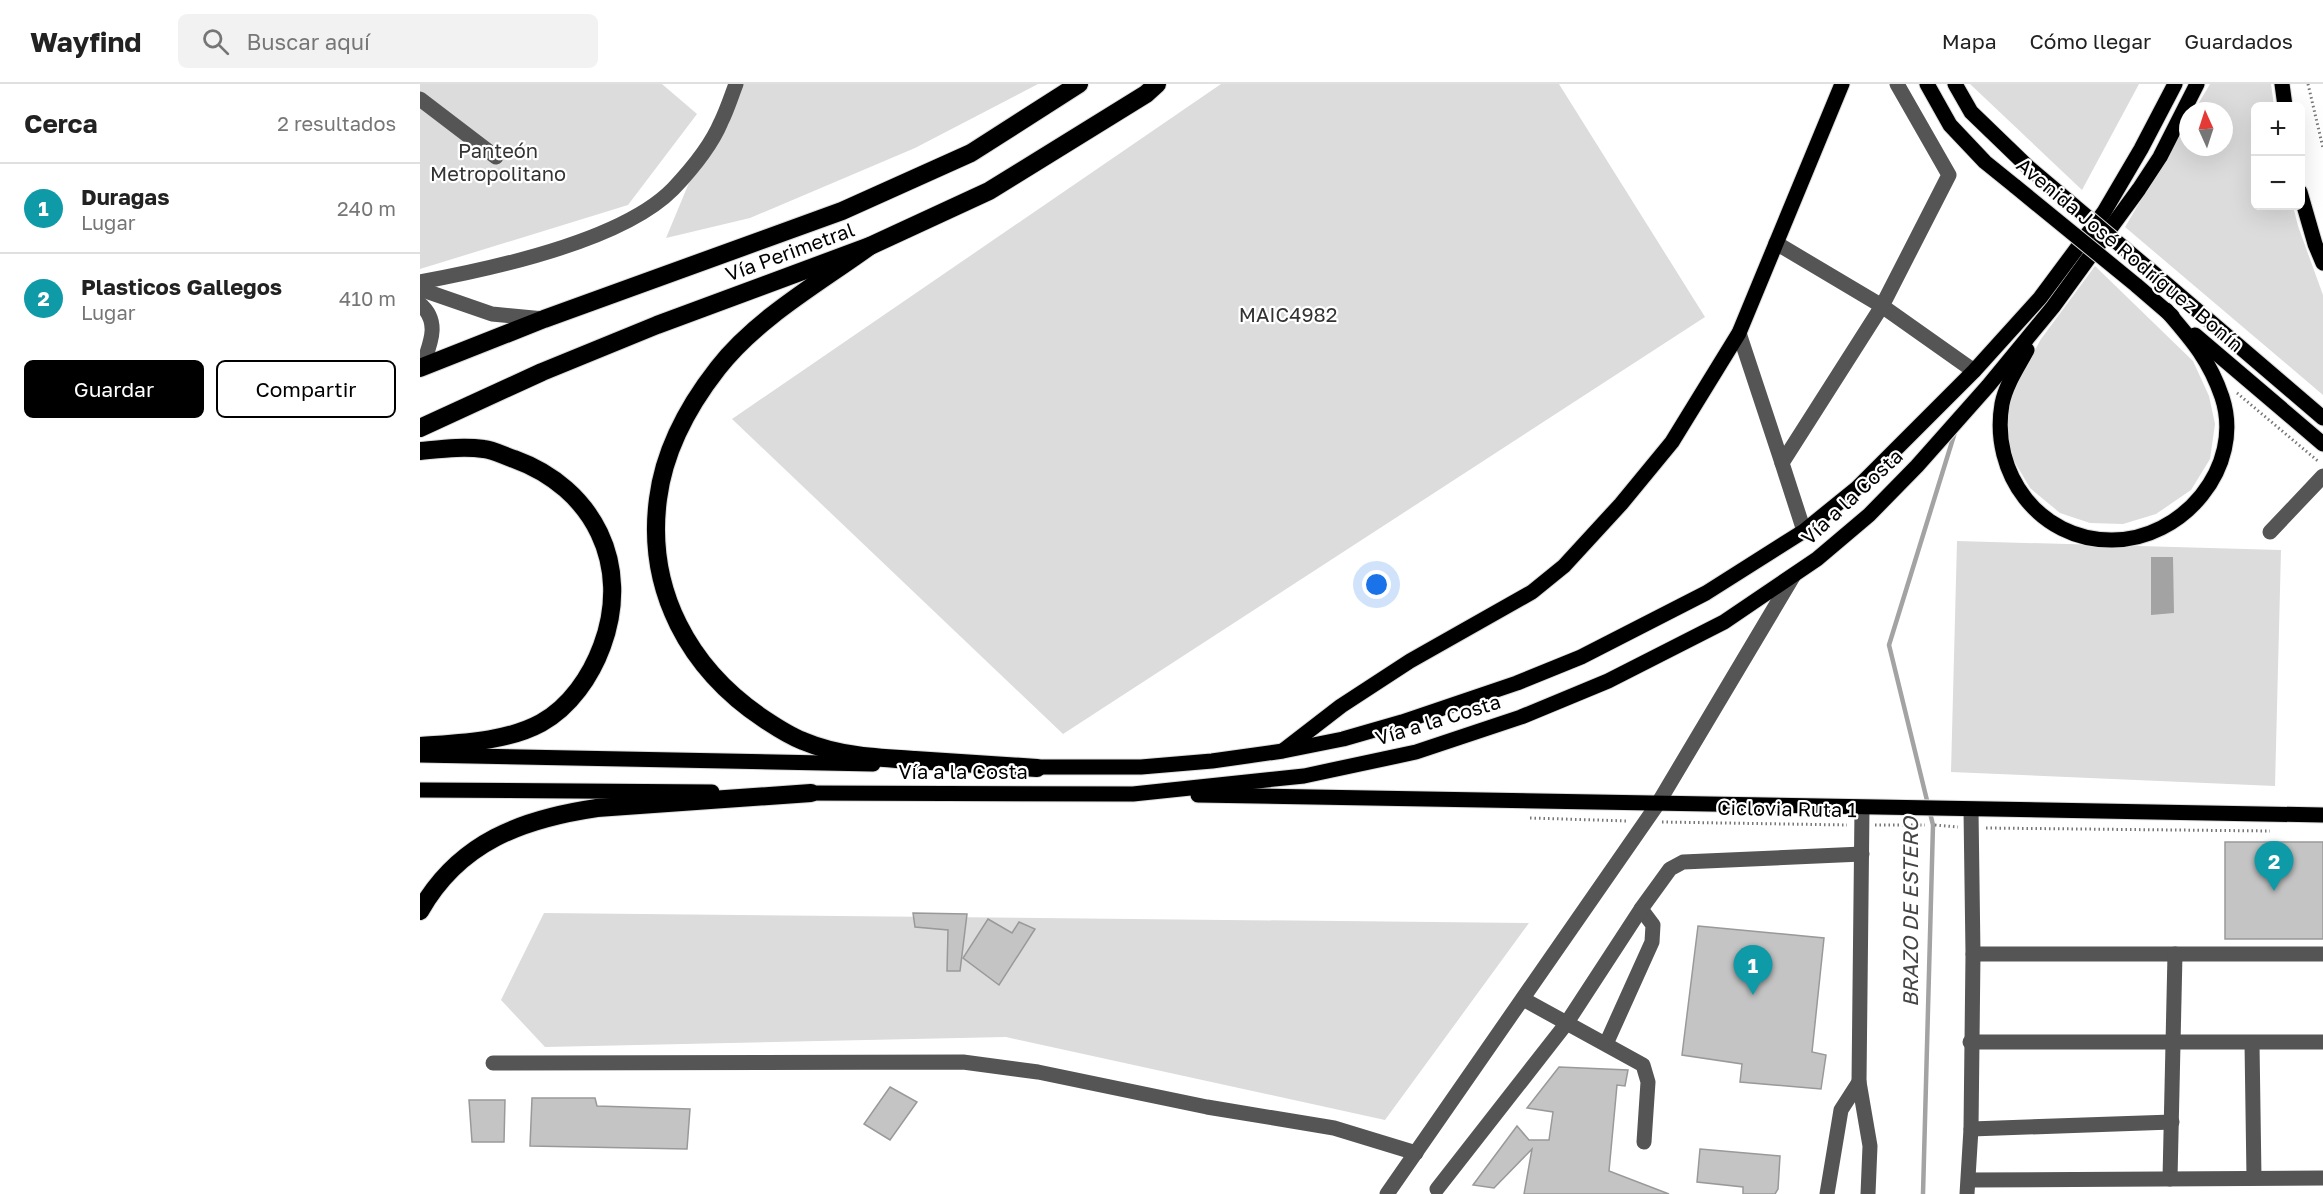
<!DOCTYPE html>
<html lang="es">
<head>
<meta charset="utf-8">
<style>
	:root { --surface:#fff; --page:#f2f2f2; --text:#222; --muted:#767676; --line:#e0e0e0; --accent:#000 }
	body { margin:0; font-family:"Golos Text",sans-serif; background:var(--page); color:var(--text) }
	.controls { position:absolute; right:18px; top:18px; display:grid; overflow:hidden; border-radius:9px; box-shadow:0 6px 24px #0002 }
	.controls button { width:54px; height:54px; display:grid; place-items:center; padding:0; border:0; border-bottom:2px solid var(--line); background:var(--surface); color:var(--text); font:30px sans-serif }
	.compass { position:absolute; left:1759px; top:18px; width:54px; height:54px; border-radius:50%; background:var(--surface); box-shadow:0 6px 24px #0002; rotate:357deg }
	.you { position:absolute; left:957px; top:501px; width:21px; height:21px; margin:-15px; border:4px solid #fff; border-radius:50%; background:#1a73e8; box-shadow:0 0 0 9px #1a73e833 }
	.badge { display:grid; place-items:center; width:39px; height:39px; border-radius:50%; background:var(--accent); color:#fff; font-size:20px; font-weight:700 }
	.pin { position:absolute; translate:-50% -50px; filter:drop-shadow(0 2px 3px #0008) }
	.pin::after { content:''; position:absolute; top:32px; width:21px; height:18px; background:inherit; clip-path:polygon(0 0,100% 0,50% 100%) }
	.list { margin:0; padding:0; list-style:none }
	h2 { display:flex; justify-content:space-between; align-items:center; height:78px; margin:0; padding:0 24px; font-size:26px }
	h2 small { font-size:20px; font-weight:400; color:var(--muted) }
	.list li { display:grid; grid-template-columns:39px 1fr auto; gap:18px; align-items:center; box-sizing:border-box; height:90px; padding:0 24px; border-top:2px solid var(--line) }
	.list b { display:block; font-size:22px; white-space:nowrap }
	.list p { margin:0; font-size:20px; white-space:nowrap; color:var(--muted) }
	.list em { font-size:20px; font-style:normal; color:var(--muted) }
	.actions { display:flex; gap:12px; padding:18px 24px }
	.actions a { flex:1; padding:14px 0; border:2px solid var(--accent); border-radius:9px; text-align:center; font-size:21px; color:var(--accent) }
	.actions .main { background:var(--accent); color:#fff }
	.icon { flex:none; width:33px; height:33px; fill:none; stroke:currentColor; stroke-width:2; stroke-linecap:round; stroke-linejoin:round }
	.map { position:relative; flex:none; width:1903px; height:1110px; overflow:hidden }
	header { display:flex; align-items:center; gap:36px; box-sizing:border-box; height:84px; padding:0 30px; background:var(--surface); border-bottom:2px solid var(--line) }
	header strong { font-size:28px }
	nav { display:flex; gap:33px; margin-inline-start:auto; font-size:21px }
	.search { width:420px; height:54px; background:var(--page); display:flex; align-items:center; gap:15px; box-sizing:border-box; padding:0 21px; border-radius:9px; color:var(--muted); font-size:22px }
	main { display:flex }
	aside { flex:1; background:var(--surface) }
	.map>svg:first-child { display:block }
</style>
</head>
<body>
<header>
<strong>Wayfind</strong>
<div class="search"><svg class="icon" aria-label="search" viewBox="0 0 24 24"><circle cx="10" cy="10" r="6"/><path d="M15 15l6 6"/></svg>Buscar aquí</div>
<nav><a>Mapa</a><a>Cómo llegar</a><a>Guardados</a></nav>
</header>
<main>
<aside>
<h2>Cerca<small>2 resultados</small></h2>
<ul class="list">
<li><span class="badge" style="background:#0f9aa8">1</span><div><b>Duragas</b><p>Lugar</p></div><em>240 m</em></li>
<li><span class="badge" style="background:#0f9aa8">2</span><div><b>Plasticos Gallegos</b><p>Lugar</p></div><em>410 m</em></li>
</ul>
<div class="actions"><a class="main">Guardar</a><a>Compartir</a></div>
</aside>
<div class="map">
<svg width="1903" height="1110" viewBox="0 0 1903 1110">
	<rect width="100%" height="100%" fill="#fff"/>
	<!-- green -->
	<g fill="#dcdcdc">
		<path d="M0,0H242L277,30L208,121L0,185V243Z"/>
		<path d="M319,0H618L495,64L330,134L246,154L271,94Z"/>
		<path d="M801,0H1139L1285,233L643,650L312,335Z"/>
		<path d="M1550,0H1719L1662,106Z"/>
		<path d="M1790,0H1851L1854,22H1836V122H1873L1878,142L1903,211V311L1705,143L1768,37V63H1804V27H1774Z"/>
		<path d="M1675,182L1773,277L1789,312L1795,340L1790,375L1771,406L1736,430L1703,440L1670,439L1640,429L1610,404L1590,370L1586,333L1591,309L1621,255Z"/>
		<path d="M1537,457L1861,466L1855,702L1531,688Z"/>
		<path d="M124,829L1109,839L965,1036L586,953L125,963L81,916Z"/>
	</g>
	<!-- water -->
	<path fill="#a3a3a3" d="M1731,473H1753L1754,529L1731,531Z"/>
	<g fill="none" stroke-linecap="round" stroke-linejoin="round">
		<!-- stream -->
		<path stroke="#a3a3a3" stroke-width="4.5" d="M1503,1110L1513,741L1469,561L1535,348"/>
	</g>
	<!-- building -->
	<g fill="#c4c4c4" stroke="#999" stroke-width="1.5">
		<rect x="1805" y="758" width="98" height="97"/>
		<path d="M493,829L547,830L540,887H527L528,846L495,843Z"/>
		<path d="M568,835L592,849L599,838L615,845L579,901L543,874Z"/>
		<path d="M1278,842L1404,854L1392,968L1406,971L1401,1005L1320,998L1322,980L1262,971Z"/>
		<path d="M1139,983L1208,986L1205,1002L1197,1001L1189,1087L1249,1110H1104L1112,1065L1074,1104L1053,1101L1097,1042L1109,1056H1129L1133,1028L1107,1024Z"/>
		<path d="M470,1003L497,1018L470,1056L444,1040Z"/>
		<path d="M112,1014H175L177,1022L270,1025L267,1065L110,1062Z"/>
		<path d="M49,1016H85L84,1058H52Z"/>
		<path d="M1280,1065L1360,1072L1358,1105L1355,1110H1323V1103L1277,1098Z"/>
	</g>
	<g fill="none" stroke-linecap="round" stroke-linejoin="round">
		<!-- major casing -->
		<g stroke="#dbdbdb" stroke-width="17">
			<g id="major">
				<path d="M1507,0L1530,41L1565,78L1596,103"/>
				<path d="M1535,0L1551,28L1608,83"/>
				<path d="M1862,0L1865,22"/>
				<path d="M1880,108L1895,160L1903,179"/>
				<path d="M1730,186L1903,334"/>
				<path d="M1716,201L1752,232"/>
				<path d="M1775,251L1903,360"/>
				<path d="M1607,266C1598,283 1586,300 1582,320C1570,389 1619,456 1691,456C1762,457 1825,383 1802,313C1789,275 1771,255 1746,226"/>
				<path d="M864,666L921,622L990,577L1112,508L1144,482L1201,420L1252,358L1319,249L1422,0"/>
				<path d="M0,671L453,680"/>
				<path d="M606,683H721L792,677L863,667L923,655L982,638L1097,599L1161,573L1286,509L1384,447L1437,404L1554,287L1620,214L1684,128L1721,65L1755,0"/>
				<path d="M0,706L292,708"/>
				<path d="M379,709L713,710L884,692L996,668L1101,633L1188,597L1304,538L1397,475L1449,431L1497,382L1568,302L1633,223L1719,105L1740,73L1777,0"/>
				<path d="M778,711L1903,731"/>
			</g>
		</g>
		<!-- highway casing -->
		<g stroke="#dbdbdb" stroke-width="20">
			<g id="highway">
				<path d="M450,162C399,199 337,234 298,284C269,321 244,367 238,415C226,506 269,585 344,635C356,643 370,652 383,657C418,672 458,674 495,676C536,679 577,681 617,684"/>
				<path d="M0,284L124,235L422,127L551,69L659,0"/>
				<path d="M0,344L122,288L237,241L450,162L569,107L726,10L737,0"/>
				<path d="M0,367C21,365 42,362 64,365C74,366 84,372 94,375C174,404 212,481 182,562C171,592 150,623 121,639C86,658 39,659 0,662"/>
				<path d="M0,827C39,758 102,735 177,724L391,709"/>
			</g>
		</g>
		<!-- path -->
		<g stroke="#777" stroke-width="3" stroke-dasharray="1.5 3" stroke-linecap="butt">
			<path d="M1888,0L1903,64"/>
			<path d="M1817,309L1899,378"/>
			<path d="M1110,734L1208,737"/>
			<path d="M1242,738L1427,741"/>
			<path d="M1455,741H1505"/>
			<path d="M1515,741L1538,743"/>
			<path d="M1566,744L1850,747"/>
		</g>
		<!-- minor -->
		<g stroke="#555" stroke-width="15">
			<path d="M0,15L76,73"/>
			<path d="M1356,159L1462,222L1554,287"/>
			<path d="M0,198C71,185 202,157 253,105C271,86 291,62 301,38C307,26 311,13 316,0"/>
			<path d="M0,205L72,230L124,235"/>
			<path d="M0,220C21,238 10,260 2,283"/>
			<path d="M1319,249L1362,379"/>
			<path d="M1384,447L1362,379L1462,222L1529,91L1477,0"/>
			<path d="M1850,448L1903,392"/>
			<path d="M1442,724L1439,998L1450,1062L1448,1110"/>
			<path d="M1553,870H1903"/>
			<path d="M1103,915L1223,981L1228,998L1224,1058"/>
			<path d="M1550,958H1903"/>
			<path d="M1832,959L1834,1094"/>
			<path d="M1186,960L1232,858L1233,841L1221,825"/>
			<path d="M73,979L543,978L618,988L787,1023L914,1044L996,1069"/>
			<path d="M1551,1045L1752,1038"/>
			<path d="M1750,1095L1755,870"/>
			<path d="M1549,1096L1903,1094"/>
			<path d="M1017,1105L1146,940L1221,825L1250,785L1263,778L1442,770"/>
			<path d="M967,1110L1237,721L1374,491"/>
			<path d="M1407,1110L1421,1026L1439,998"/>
			<path d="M1547,1110L1551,1045L1553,870L1551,726"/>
		</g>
		<!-- major -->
		<use href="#major" stroke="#000" stroke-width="15"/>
		<!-- highway -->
		<use href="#highway" stroke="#000" stroke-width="18"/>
		<!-- major-bridge casing -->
		<g stroke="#dbdbdb" stroke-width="17" stroke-linecap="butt">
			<g id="major-bridge">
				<path d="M1608,83L1730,186"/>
				<path d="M1596,103L1716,201"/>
			</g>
		</g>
		<!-- major-bridge -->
		<use href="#major-bridge" stroke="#000" stroke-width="15"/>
	</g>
	<g text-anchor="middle" stroke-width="4.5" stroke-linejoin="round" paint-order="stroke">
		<!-- park labels -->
		<g font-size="20" fill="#333" stroke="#fff">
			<text x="78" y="74">Panteón<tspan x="78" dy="23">Metropolitano</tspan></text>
			<text x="868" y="238">MAIC4982</text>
		</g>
		<!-- street labels -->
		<g font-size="20" fill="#000" stroke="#fff">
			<text transform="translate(370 168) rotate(-20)" y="7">Vía Perimetral</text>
			<text transform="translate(1710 171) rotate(40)" y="7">Avenida José Rodríguez Bonín</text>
			<text transform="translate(1432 413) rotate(-43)" y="7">Vía a la Costa</text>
			<text transform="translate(1018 636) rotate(-17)" y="7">Vía a la Costa</text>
			<text x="543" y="695">Vía a la Costa</text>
			<text transform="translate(1367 725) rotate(1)" y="7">Ciclovia Ruta 1</text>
		</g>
		<!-- water labels -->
		<g font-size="21" font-style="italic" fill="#444" stroke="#fff">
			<text transform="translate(1491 828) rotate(-90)" y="7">BRAZO DE ESTERO</text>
		</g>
	</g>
</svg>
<div class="controls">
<button>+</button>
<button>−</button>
</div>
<svg class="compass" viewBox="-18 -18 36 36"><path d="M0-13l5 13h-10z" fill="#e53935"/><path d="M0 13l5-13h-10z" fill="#767676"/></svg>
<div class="you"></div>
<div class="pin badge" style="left:1333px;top:911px;background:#0f9aa8">1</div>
<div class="pin badge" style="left:1854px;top:807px;background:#0f9aa8">2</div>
</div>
</main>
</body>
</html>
